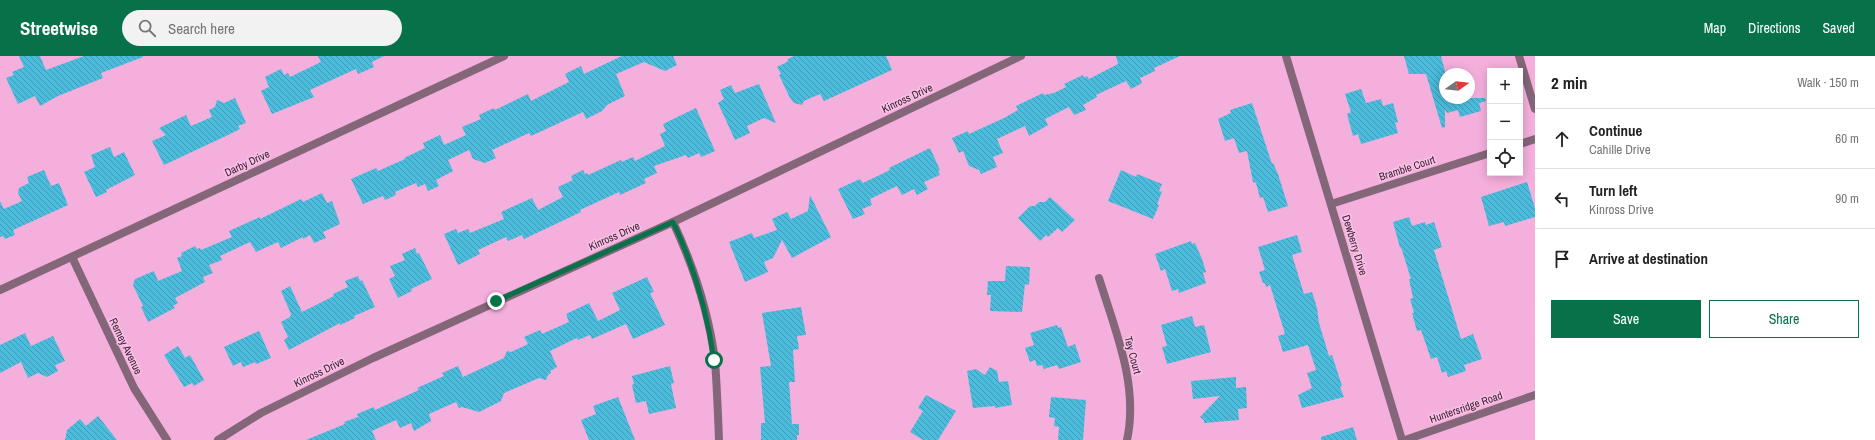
<!DOCTYPE html>
<html lang="en">
<head>
<meta charset="utf-8">
<style>
	:root { --surface:#fff; --page:#f2f2f2; --text:#222; --muted:#767676; --line:#e0e0e0; --accent:#07724a }
	body { margin:0; font-family:"Archivo Narrow",sans-serif; background:var(--page); color:var(--text) }
	.controls { position:absolute; right:12px; top:12px; display:grid; overflow:hidden; border-radius:0px; box-shadow:0 2px 10px #0003 }
	.controls button { width:36px; height:36px; display:grid; place-items:center; padding:0; border:0; border-bottom:1px solid var(--line); background:var(--surface); color:var(--text); font:20px sans-serif }
	.compass { position:absolute; left:1439px; top:12px; width:36px; height:36px; border-radius:50%; background:var(--surface); box-shadow:0 2px 10px #0003; rotate:75deg }
	.stop { position:absolute; width:12px; height:12px; margin:-9px; border:3px solid #07724a; border-radius:50%; background:#fff }
	.stop.end { background:#07724a; border-color:#fff; box-shadow:0 1px 4px #0008 }
	.list { margin:0; padding:0; list-style:none }
	h2 { display:flex; justify-content:space-between; align-items:center; height:52px; margin:0; padding:0 16px; font-size:17px }
	h2 small { font-size:13px; font-weight:400; color:var(--muted) }
	.list li { display:grid; grid-template-columns:26px 1fr auto; gap:12px; align-items:center; box-sizing:border-box; height:60px; padding:0 16px; border-top:1px solid var(--line) }
	.list b { display:block; font-size:15px; white-space:nowrap }
	.list p { margin:0; font-size:13px; white-space:nowrap; color:var(--muted) }
	.list em { font-size:13px; font-style:normal; color:var(--muted) }
	.actions { display:flex; gap:8px; padding:12px 16px }
	.actions a { flex:1; padding:9px 0; border:1px solid var(--accent); border-radius:0px; text-align:center; font-size:14px; color:var(--accent) }
	.actions .main { background:var(--accent); color:#fff }
	.icon { flex:none; width:22px; height:22px; fill:none; stroke:currentColor; stroke-width:2; stroke-linecap:round; stroke-linejoin:round }
	.map { position:relative; flex:none; width:1535px; height:384px; overflow:hidden }
	header { display:flex; align-items:center; gap:24px; box-sizing:border-box; height:56px; padding:0 20px; background:var(--accent); color:#fff }
	header strong { font-size:19px }
	nav { display:flex; gap:22px; margin-inline-start:auto; font-size:14px }
	.search { width:280px; height:36px; background:var(--page); display:flex; align-items:center; gap:10px; box-sizing:border-box; padding:0 14px; border-radius:22px; color:var(--muted); font-size:15px }
	main { display:flex }
	aside { flex:1; background:var(--surface) }
	.map>svg:first-child { display:block }
</style>
</head>
<body>
<header>
<strong>Streetwise</strong>
<div class="search"><svg class="icon" aria-label="search" viewBox="0 0 24 24"><circle cx="10" cy="10" r="6"/><path d="M15 15l6 6"/></svg>Search here</div>
<nav><a>Map</a><a>Directions</a><a>Saved</a></nav>
</header>
<main>
<div class="map">
<svg width="1535" height="384" viewBox="0 0 1535 384">
	<defs>
		<pattern id="building-back-hatch" width="6" height="6" patternUnits="userSpaceOnUse"><rect width="6" height="6" fill="#4cbcdc"/><path d="M-1 5l2 2M0 0l6 6M5-1l2 2" fill="none" stroke="#4098b3"/></pattern>
	</defs>
	<rect width="100%" height="100%" fill="#f5afdd"/>
	<!-- building -->
	<g fill="url(#building-back-hatch)">
		<path d="M19,0H40L46,14L84,0H143V1L101,17L103,22L58,40L40,50L35,40L18,48L6,22L14,19L12,16L24,11Z"/>
		<path d="M318,0H384L372,6L374,11L358,18L356,13L310,34L314,41L272,58L261,35L269,31L265,21L281,13L284,19L288,17L290,21L321,6Z"/>
		<path d="M622,0H673L677,9L665,15L644,6L616,18L625,40L607,49L602,55L586,63L583,56L531,80L529,77L492,94L496,102L485,107L473,103L469,94L448,104L453,115L436,124L439,130L428,135L425,128L418,131L416,127L395,136L396,139L385,144L383,140L363,148L351,123L376,112L378,115L405,103L404,102L425,92L423,87L440,79L444,89L466,79L462,71L481,63L479,59L494,52L495,54L528,38L531,45L569,26L565,18L581,10L584,18Z"/>
		<path d="M794,0H886L892,14L824,45L820,38L804,45L802,49L794,47L790,42L779,19L781,18L777,11L787,6L788,3Z"/>
		<path d="M1116,0H1180L1154,12L1155,15L1140,22L1142,27L1131,33L1126,25L1096,39L1097,41L1083,49L1086,54L1074,59L1069,51L1045,63L1048,69L1029,80L1025,70L997,83L1003,97L993,101L997,111L981,118L979,114L969,110L963,95L959,97L952,82L968,75L969,78L1004,62L1018,54L1016,50L1043,37L1044,39L1054,37L1066,31L1064,28L1083,19L1084,22L1087,20L1089,23L1118,8Z"/>
		<path d="M1404,0H1441L1445,15V42H1485L1486,45L1479,47L1481,55L1460,61L1458,54L1447,57L1445,54V71L1442,72L1426,18H1409Z"/>
		<path d="M759,28L776,67L764,62L747,70L750,77L735,84L718,47L724,43L720,34L731,29L735,37Z"/>
		<path d="M1361,33L1366,47L1381,43L1383,50L1393,47L1398,66L1395,67L1398,77L1361,88L1358,78L1353,80L1347,58L1351,56L1345,38Z"/>
		<path d="M235,42L246,67L238,70L240,73L228,79L164,109L152,85L166,79L159,72L186,59L191,70L212,61L209,54L215,51L217,44L224,47Z"/>
		<path d="M1252,47L1272,108L1273,107L1278,118L1288,150L1268,156L1263,141L1260,142L1256,127L1253,126L1247,95L1239,97L1234,82L1225,85L1218,63L1231,57L1230,54Z"/>
		<path d="M696,52L715,95L701,101L699,97L688,102L686,99L654,110L657,117L644,123L646,127L620,139L619,136L580,154L581,156L524,183L522,179L508,185L506,181L478,194L480,198L458,209L444,178L456,173L458,177L468,173L470,177L504,163L501,156L532,142L538,154L563,141L558,131L573,124L571,120L583,114L585,118L587,117L588,119L621,104L622,106L633,101L635,105L665,90L660,78L666,75L663,68Z"/>
		<path d="M110,91L114,101L124,96L135,119L106,134L107,136L96,141L84,116L95,111L91,99Z"/>
		<path d="M930,92L940,114L938,115L940,119L924,126L928,133L917,139L914,133L902,139L897,130L870,143L872,149L862,153L865,158L853,163L838,133L860,123L863,127L890,114L889,112Z"/>
		<path d="M44,114L51,130L59,127L68,149L13,174L15,179L5,183L3,180L0,181V145L4,153L22,145L18,137L19,132L29,127L27,121Z"/>
		<path d="M1121,114L1136,121L1137,118L1162,128L1159,135L1162,136L1157,148L1159,149L1153,163L1108,145Z"/>
		<path d="M1527,126L1535,152V161L1505,170L1504,166L1489,170L1481,141Z"/>
		<path d="M322,137L327,147L332,145L340,168L323,176L326,182L314,187L310,179L303,183V181L281,192L278,186L256,196L250,186L220,200L222,204L209,209L213,217L203,221L205,226L175,242L178,247L173,250L175,252L173,253L148,266L141,251L143,250L133,229L135,223L154,215L158,225L182,215L177,202L182,200L181,197L195,190L197,193L200,192L201,194L232,181L229,175L260,161V163L301,143L303,146Z"/>
		<path d="M810,139L831,181L792,202L782,184L773,202L764,206L768,216L745,226L729,186L752,177L754,182L777,174L772,163L787,156L791,163L808,155Z"/>
		<path d="M1050,141L1075,164L1062,176L1058,172L1048,181L1046,179L1040,185L1018,162L1030,150H1035L1039,146H1045Z"/>
		<path d="M1409,161L1412,170L1425,166L1426,169L1434,166L1442,191L1434,194L1461,283L1473,278L1482,303L1464,309L1466,315L1448,321L1446,315L1442,317L1437,301L1431,303L1421,274L1417,275L1412,257H1414L1410,243L1413,242L1409,223H1411L1401,191L1400,192L1393,166Z"/>
		<path d="M1297,179L1302,196L1292,199L1304,238L1312,236L1317,252L1319,267L1329,300L1332,299L1342,330L1340,331L1344,341L1302,352L1298,339L1312,332L1307,317L1316,314L1308,289L1283,296L1278,280L1285,278L1270,229L1266,231L1265,227H1263L1259,216L1265,214L1258,191Z"/>
		<path d="M1191,185L1192,188L1195,187L1202,203L1206,216L1203,217L1206,227L1179,237L1178,233L1172,235L1165,213L1161,215L1155,198Z"/>
		<path d="M415,192L417,198L419,197L432,223L411,233L412,235L398,242L389,223L395,220L390,210L405,204L402,198Z"/>
		<path d="M1006,210L1030,211L1029,229L1025,228L1022,256L990,255L991,239H987L988,225H1005Z"/>
		<path d="M358,220L360,225L362,224L375,251L354,260L355,262L340,269V267L289,294L284,284L288,281L281,266L290,261L291,258L281,235L290,230L302,256L334,240L333,238L348,231L345,225Z"/>
		<path d="M647,221L654,236L650,237L665,269L633,283L626,268L592,283L590,279L578,284L577,282L550,295L557,311L550,315L551,317L548,319L546,324L539,322L504,337L501,345L479,356L462,351L459,352L456,346L429,358L431,365L414,375L411,367L400,372L396,364L372,375L376,384H306L345,368L344,366L358,361L357,358L374,351L375,354L419,334L417,332L444,320L442,317L458,310L463,321L504,302L507,295L511,296L528,288L524,281L540,274L542,278L569,266L566,258L589,247L598,265L620,254L612,237Z"/>
		<path d="M801,251L806,279L797,280L799,293L793,294L795,326H789L792,368H799V379H797V384H761V367H765L760,311L771,310L762,257Z"/>
		<path d="M1192,260L1195,271L1204,269L1211,296L1167,308L1162,291L1167,290L1161,269Z"/>
		<path d="M1057,269L1058,272L1061,271L1068,291L1075,288L1081,306L1059,313L1057,309L1044,313L1042,309L1037,310L1035,304L1030,306L1025,292L1034,289L1030,277Z"/>
		<path d="M259,275L271,302L256,308L255,306L243,311L241,306L233,310L224,291Z"/>
		<path d="M25,277L31,290L53,280L65,305L55,309L58,315L47,321L38,317L28,322L21,306L0,317V289Z"/>
		<path d="M178,290L185,302L190,299L204,324L194,330L192,327L184,331L164,299Z"/>
		<path d="M670,310L674,327L671,328L676,352L649,358L646,345L636,347L632,329L634,328L632,320Z"/>
		<path d="M990,311L997,315L999,326L1008,325L1012,349L995,352V350L973,352L967,315L976,313L985,319Z"/>
		<path d="M1236,321V332L1246,331L1247,352L1238,353L1239,364L1204,367V364L1200,361L1220,340L1193,343L1191,325Z"/>
		<path d="M926,339L956,355L938,384H923L910,376L923,355L918,352Z"/>
		<path d="M618,341L635,384H589L581,364L596,358L593,350Z"/>
		<path d="M1051,341L1086,344L1083,384H1058L1059,371L1054,370L1055,362L1049,361Z"/>
		<path d="M98,360L117,384H65L67,374L80,363L86,370Z"/>
		<path d="M1353,371L1357,384H1321V381Z"/>
	</g>
	<g fill="none" stroke-linecap="round" stroke-linejoin="round">
		<!-- minor -->
		<g stroke="#836779" stroke-width="8">
			<path d="M1286,0L1402,384"/>
			<path d="M1519,0L1535,53"/>
			<path d="M1520,88L1535,83"/>
			<path d="M1331,148L1490,97"/>
			<path d="M673,166C693,209 709,257 715,305C717,331 718,358 719,384"/>
			<path d="M72,201L134,332L167,384"/>
			<path d="M1099,222C1115,274 1139,329 1127,384"/>
			<path d="M0,234L504,0"/>
			<path d="M218,384L261,357L373,302L673,166L1021,0"/>
			<path d="M1405,384L1535,339"/>
		</g>
	</g>
	<g fill="none" stroke-linecap="round" stroke-linejoin="round">
		<!-- route -->
		<path stroke="#07724a" stroke-width="5" d="M496,245L673,166C694,210 707,255 714,304"/>
	</g>
	<g text-anchor="middle" stroke-width="3" stroke-linejoin="round" paint-order="stroke">
		<!-- street labels -->
		<g font-size="11" fill="#3d2234" stroke="#fac1e6">
			<text transform="translate(907 42) rotate(-25)" y="4">Kinross Drive</text>
			<text transform="translate(247 107) rotate(-25)" y="4">Darby Drive</text>
			<text transform="translate(1407 112) rotate(-18)" y="4">Bramble Court</text>
			<text transform="translate(614 180) rotate(-24)" y="4">Kinross Drive</text>
			<text transform="translate(1355 189) rotate(73)" y="4">Dewberry Drive</text>
			<text transform="translate(126 290) rotate(64)" y="4">Remey Avenue</text>
			<text transform="translate(1133 299) rotate(75)" y="4">Tey Court</text>
			<text transform="translate(319 316) rotate(-26)" y="4">Kinross Drive</text>
			<text transform="translate(1466 351) rotate(-19)" y="4">Huntersridge Road</text>
		</g>
	</g>
</svg>
<div class="controls">
<button>+</button>
<button>−</button>
<button><svg class="icon" aria-label="locate" viewBox="0 0 24 24"><circle cx="12" cy="12" r="6"/><path d="M12 2v4M12 18v4M2 12h4M18 12h4"/></svg></button>
</div>
<svg class="compass" viewBox="-18 -18 36 36"><path d="M0-13l5 13h-10z" fill="#e53935"/><path d="M0 13l5-13h-10z" fill="#767676"/></svg>
<div class="stop" style="left:714px;top:304px"></div>
<div class="stop end" style="left:496px;top:245px"></div>
</div>
<aside>
<h2>2 min<small>Walk · 150 m</small></h2>
<ul class="list">
<li><svg class="icon" aria-label="ahead" viewBox="0 0 24 24"><path d="M12 20V5M6 11l6-6 6 6"/></svg><div><b>Continue</b><p>Cahille Drive</p></div><em>60 m</em></li>
<li><svg class="icon" aria-label="left" viewBox="0 0 24 24"><path d="M17 20v-9H6M10 6l-5 5 5 5"/></svg><div><b>Turn left</b><p>Kinross Drive</p></div><em>90 m</em></li>
<li><svg class="icon" aria-label="arrive" viewBox="0 0 24 24"><path d="M6 21V4h12l-3 4 3 4H6"/></svg><div><b>Arrive at destination</b></div></li>
</ul>
<div class="actions"><a class="main">Save</a><a>Share</a></div>
</aside>
</main>
</body>
</html>
